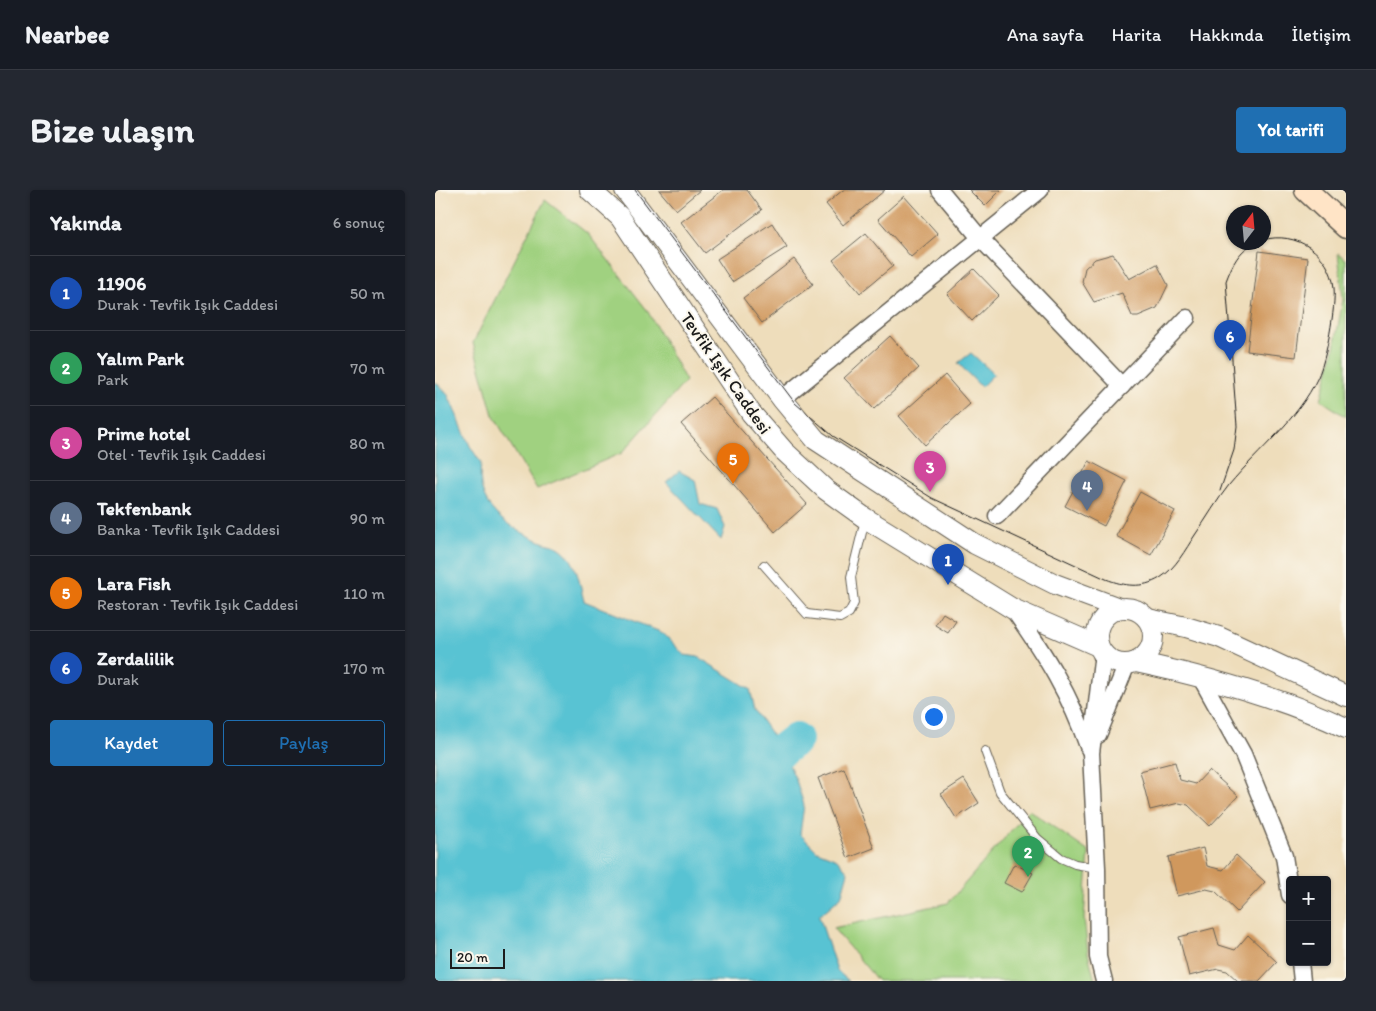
<!DOCTYPE html>
<html lang="tr">
<head>
<meta charset="utf-8">
<style>
	:root { --surface:#171b24; --page:#242831; --text:#f1f3f6; --muted:#9ea1a6; --line:#363941; --accent:#1f6fb2 }
	body { margin:0; font-family:Itim,sans-serif; background:var(--page); color:var(--text) }
	.controls { position:absolute; right:15px; bottom:15px; display:grid; overflow:hidden; border-radius:5px; box-shadow:0 1px 4px #0004 }
	.controls button { width:45px; height:45px; display:grid; place-items:center; padding:0; border:0; border-bottom:1px solid var(--line); background:var(--surface); color:var(--text); font:25px sans-serif }
	.compass { position:absolute; left:791px; top:15px; width:45px; height:45px; border-radius:50%; background:var(--surface); box-shadow:0 1px 4px #0004; rotate:16deg }
	.scale { position:absolute; left:15px; bottom:12px; width:55px; box-sizing:border-box; padding-left:5px; border:2px solid #1c1c1c; border-top:0; font-size:14px; line-height:18px; white-space:nowrap; color:#1c1c1c; -webkit-text-stroke:4px #fbf7ec; paint-order:stroke }
	.you { position:absolute; left:498px; top:526px; width:18px; height:18px; margin:-12px; border:4px solid #fff; border-radius:50%; background:#1a73e8; box-shadow:0 0 0 8px #1a73e833 }
	.badge { display:grid; place-items:center; width:32px; height:32px; border-radius:50%; background:var(--accent); color:#fff; font-size:16px; font-weight:700 }
	.pin { position:absolute; translate:-50% -41px; filter:drop-shadow(0 1px 2px #0008) }
	.pin::after { content:''; position:absolute; top:26px; width:18px; height:15px; background:inherit; clip-path:polygon(0 0,100% 0,50% 100%) }
	.list { margin:0; padding:0; list-style:none }
	h2 { display:flex; justify-content:space-between; align-items:center; height:65px; margin:0; padding:0 20px; font-size:21px }
	h2 small { font-size:16px; font-weight:400; color:var(--muted) }
	.list li { display:grid; grid-template-columns:32px 1fr auto; gap:15px; align-items:center; box-sizing:border-box; height:75px; padding:0 20px; border-top:1px solid var(--line) }
	.list b { display:block; font-size:19px; white-space:nowrap }
	.list p { margin:0; font-size:16px; white-space:nowrap; color:var(--muted) }
	.list em { font-size:16px; font-style:normal; color:var(--muted) }
	.actions { display:flex; gap:10px; padding:15px 20px }
	.actions a { flex:1; padding:11px 0; border:1px solid var(--accent); border-radius:5px; text-align:center; font-size:18px; color:var(--accent) }
	.actions .main { background:var(--accent); color:#fff }
	.map { position:relative; flex:none; width:911px; height:791px; overflow:hidden; border-radius:5px }
	header { display:flex; align-items:center; gap:30px; box-sizing:border-box; height:70px; padding:0 25px; background:var(--surface); border-bottom:1px solid var(--line) }
	header strong { font-size:24px }
	nav { display:flex; gap:28px; margin-inline-start:auto; font-size:18px }
	.intro { display:flex; align-items:center; justify-content:space-between; box-sizing:border-box; height:120px; padding:0 30px }
	h1 { margin:0; font-size:35px }
	.button { padding:12px 22px; border-radius:5px; background:var(--accent); color:#fff; font-size:18px; font-weight:700 }
	main { display:flex; gap:30px; padding:0 30px }
	aside { flex:1; background:var(--surface); border-radius:5px; box-shadow:0 1px 4px #0004 }
	.map>svg:first-child { display:block }
</style>
</head>
<body>
<header>
<strong>Nearbee</strong>
<nav><a>Ana sayfa</a><a>Harita</a><a>Hakkında</a><a>İletişim</a></nav>
</header>
<div class="intro"><h1>Bize ulaşın</h1><a class="button">Yol tarifi</a></div>
<main>
<aside>
<h2>Yakında<small>6 sonuç</small></h2>
<ul class="list">
<li><span class="badge" style="background:#1a4fb4">1</span><div><b>11906</b><p>Durak · Tevfik Işık Caddesi</p></div><em>50 m</em></li>
<li><span class="badge" style="background:#2e9e5b">2</span><div><b>Yalım Park</b><p>Park</p></div><em>70 m</em></li>
<li><span class="badge" style="background:#d1479c">3</span><div><b>Prime hotel</b><p>Otel · Tevfik Işık Caddesi</p></div><em>80 m</em></li>
<li><span class="badge" style="background:#5c6f8a">4</span><div><b>Tekfenbank</b><p>Banka · Tevfik Işık Caddesi</p></div><em>90 m</em></li>
<li><span class="badge" style="background:#e8710a">5</span><div><b>Lara Fish</b><p>Restoran · Tevfik Işık Caddesi</p></div><em>110 m</em></li>
<li><span class="badge" style="background:#1a4fb4">6</span><div><b>Zerdalilik</b><p>Durak</p></div><em>170 m</em></li>
</ul>
<div class="actions"><a class="main">Kaydet</a><a>Paylaş</a></div>
</aside>
<div class="map">
<svg width="911" height="791" viewBox="0 0 911 791">
	<rect width="100%" height="100%" fill="#fbf7ec"/>
	<filter id="ink" filterUnits="userSpaceOnUse"><feTurbulence type="fractalNoise" baseFrequency=".02" numOctaves="2"/><feDisplacementMap in="SourceGraphic" scale="10" xChannelSelector="R" yChannelSelector="G"/><feConvolveMatrix kernelMatrix="1 2 1 2 8 2 1 2 1" color-interpolation-filters="sRGB"/></filter>
	<filter id="wash" filterUnits="userSpaceOnUse"><feTurbulence type="fractalNoise" baseFrequency=".0096" numOctaves="4" result="noise"/><feDisplacementMap in="SourceGraphic" scale="20" xChannelSelector="R" yChannelSelector="G"/><feGaussianBlur stdDeviation="1.12" result="paint"/><feColorMatrix in="noise" values="0 0 0 0 0 0 0 0 0 0 0 0 0 0 0 0 0 1.4 0 .05"/><feComposite in="paint" operator="in"/></filter>
	<g filter="url(#wash)">
		<rect width="100%" height="100%" fill="#edb"/>
		<!-- green -->
		<g fill="#a0d180" stroke="#5e764e">
			<path d="M110,10L153,44L212,120L251,191L187,263L102,299L58,225L38,153Z"/>
			<path d="M903,63L911,70V227L886,210L898,164L908,109Z"/>
			<path d="M594,620L654,662L649,728L653,763L660,791H443L398,738L513,713Z"/>
		</g>
		<!-- water -->
		<g fill="#59c3d3" stroke="#3a7078">
			<path d="M536,163L559,184L546,197L523,173Z"/>
			<path d="M0,191L13,205L35,256L46,273C40,317 69,335 105,351C110,354 118,354 123,357C142,368 144,392 149,411L228,443L249,465L263,467L315,499L320,520L347,560L361,590L369,615L365,644L382,661L402,669L413,682L406,707L384,726L402,781L414,791H0Z"/>
			<path d="M244,281L260,290L265,314L282,319L290,337L286,350L231,292Z"/>
		</g>
		<g fill="none" stroke-linecap="round" stroke-linejoin="round">
			<!-- river -->
			<path stroke="#59c3d3" stroke-width="34" d="M347,560L361,549"/>
		</g>
		<g id="blocks">
			<!-- building -->
			<g fill="#d0985d">
				<path d="M224,0H265L241,20Z"/>
				<path d="M288,0H312L327,20L270,63L246,32Z"/>
				<path d="M408,0H450L408,35L391,14Z"/>
				<path d="M534,0H566L550,16Z"/>
				<path d="M469,6L503,44L476,67L443,29Z"/>
				<path d="M337,33L352,57L297,92L282,69Z"/>
				<path d="M431,43L458,76L425,103L398,70Z"/>
				<path d="M824,61L873,68L861,167L812,161Z"/>
				<path d="M678,64L694,89L722,74L733,95L722,118L703,126H697L687,103L659,112L647,92L650,78L660,69Z"/>
				<path d="M359,69L378,94L327,133L308,108Z"/>
				<path d="M539,79L564,105L537,131L512,104Z"/>
				<path d="M455,146L484,178L439,219L409,188Z"/>
				<path d="M510,185L535,214L490,255L464,226Z"/>
				<path d="M277,207L372,314L340,342L246,234Z"/>
				<path d="M654,271L692,291L669,336L630,316Z"/>
				<path d="M705,302L740,321L716,365L681,346Z"/>
				<path d="M508,423L521,431L513,443L500,435Z"/>
				<path d="M740,572L745,590L761,594L774,580L803,606L775,636L753,615L744,613L715,620L705,581Z"/>
				<path d="M409,578L439,658L413,668L383,588Z"/>
				<path d="M529,589L544,613L521,628L506,604Z"/>
				<path d="M768,658L772,676L788,680L801,665L830,692L802,722L780,701L771,699L742,706L733,667Z"/>
				<path d="M579,674L598,683L587,702L569,693Z"/>
				<path d="M779,738L784,755L800,760L813,745L842,772L824,791H803L792,781L783,779L754,786L744,747Z"/>
			</g>
		</g>
	</g>
	<g filter="url(#ink)">
		<use href="#blocks" fill-opacity="0" stroke="#666054" stroke-width="1"/>
		<g fill="none" stroke-linecap="round" stroke-linejoin="round">
			<!-- service casing -->
			<g stroke="#666054" stroke-width="10">
				<g id="service">
					<path d="M329,375L372,424L405,428L414,423L419,413L416,387L430,330"/>
					<path d="M550,561L565,602L602,648L626,668L640,674L662,678"/>
				</g>
			</g>
			<!-- minor casing -->
			<g stroke="#666054" stroke-width="19">
				<g id="minor">
					<path d="M505,0L545,48L687,196"/>
					<path d="M347,209L605,0"/>
					<path d="M562,326L752,128"/>
					<path d="M578,419C611,466 635,504 654,559"/>
					<path d="M668,463L656,563L662,678L663,767L669,791"/>
					<path d="M766,488L808,564L849,666L855,705"/>
					<path d="M663,545L692,474"/>
					<path d="M865,772L867,791"/>
				</g>
			</g>
			<!-- tertiary casing -->
			<g stroke="#666054" stroke-width="22">
				<g id="tertiary">
					<path d="M155,0L185,27L316,223L349,261L391,300L430,328L578,419L663,456"/>
					<path d="M190,0L347,209L381,250L540,354L620,394L684,418"/>
					<circle cx="690" cy="446" r="28"/>
					<path d="M713,429L751,437L784,447L911,506"/>
					<path d="M701,472C772,487 845,507 911,538"/>
				</g>
			</g>
			<!-- secondary casing -->
			<g stroke="#666054" stroke-width="25">
				<path id="secondary" d="M871,0L911,37"/>
			</g>
			<!-- service -->
			<use href="#service" stroke="#fff" stroke-width="8"/>
			<!-- minor -->
			<use href="#minor" stroke="#fff" stroke-width="16"/>
			<!-- tertiary -->
			<use href="#tertiary" stroke="#fff" stroke-width="20"/>
			<!-- secondary -->
			<use href="#secondary" stroke="#ffe4c6" stroke-width="22"/>
			<!-- tram -->
			<g stroke="#1c1c1c" stroke-width="1">
				<path d="M200,0L360,213L398,246L497,308L671,389C689,396 707,399 725,388C741,378 750,360 760,345C772,328 782,310 794,295C824,259 863,230 883,187C891,170 901,117 899,98C896,64 861,40 828,50"/>
				<path d="M785,301L799,260L802,236L791,91C797,75 804,59 822,52"/>
			</g>
		</g>
	</g>
	<g text-anchor="middle" stroke-width="4" stroke-linejoin="round" paint-order="stroke">
		<!-- street labels -->
		<g font-size="18" fill="#1c1c1c" stroke="#fbf7ec">
			<text transform="translate(291 183) rotate(55)" y="6">Tevfik Işık Caddesi</text>
		</g>
	</g>
</svg>
<div class="controls">
<button>+</button>
<button>−</button>
</div>
<svg class="compass" viewBox="-18 -18 36 36"><path d="M0-13l5 13h-10z" fill="#e53935"/><path d="M0 13l5-13h-10z" fill="#9ea1a6"/></svg>
<div class="scale">20 m</div>
<div class="you"></div>
<div class="pin badge" style="left:513px;top:395px;background:#1a4fb4">1</div>
<div class="pin badge" style="left:593px;top:687px;background:#2e9e5b">2</div>
<div class="pin badge" style="left:495px;top:302px;background:#d1479c">3</div>
<div class="pin badge" style="left:652px;top:321px;background:#5c6f8a">4</div>
<div class="pin badge" style="left:298px;top:294px;background:#e8710a">5</div>
<div class="pin badge" style="left:795px;top:171px;background:#1a4fb4">6</div>
</div>
</main>
</body>
</html>
